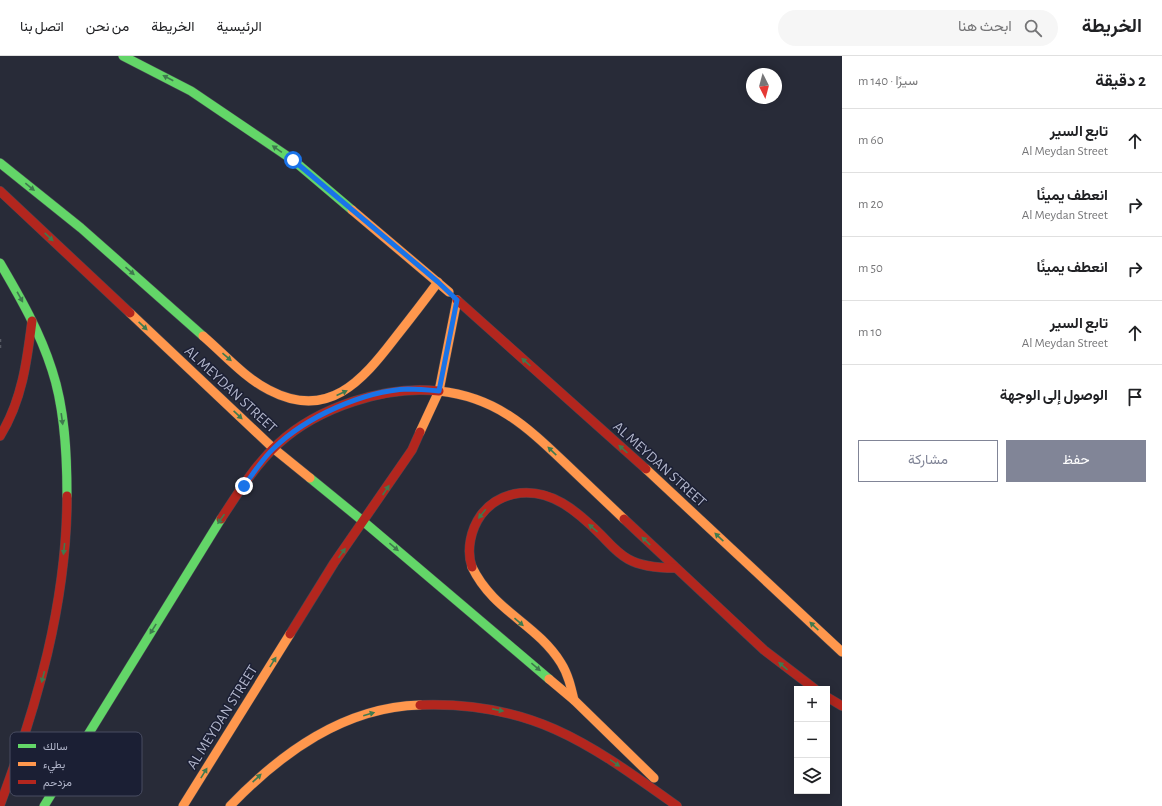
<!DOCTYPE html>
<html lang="ar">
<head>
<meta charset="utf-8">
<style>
	:root { --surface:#fff; --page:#f6f6f6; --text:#202124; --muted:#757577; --line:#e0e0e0; --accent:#818597 }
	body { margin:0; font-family:"Alegreya Sans",Vazirmatn,sans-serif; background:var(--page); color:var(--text); direction:rtl }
	.controls { position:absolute; right:12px; bottom:12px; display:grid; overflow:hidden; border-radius:0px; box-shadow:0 2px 10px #0003 }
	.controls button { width:36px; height:36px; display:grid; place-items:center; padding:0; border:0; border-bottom:1px solid var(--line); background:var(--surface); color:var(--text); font:20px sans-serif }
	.compass { position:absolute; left:746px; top:12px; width:36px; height:36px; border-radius:50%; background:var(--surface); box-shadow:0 2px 10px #0003; rotate:174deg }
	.stop { position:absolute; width:12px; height:12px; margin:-9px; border:3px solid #1a73e8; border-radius:50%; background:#fff }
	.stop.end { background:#1a73e8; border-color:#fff; box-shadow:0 1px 4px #0008 }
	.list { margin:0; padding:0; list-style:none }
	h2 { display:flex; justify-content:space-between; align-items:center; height:52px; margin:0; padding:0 16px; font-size:17px }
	h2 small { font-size:13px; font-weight:400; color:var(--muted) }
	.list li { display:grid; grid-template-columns:26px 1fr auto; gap:12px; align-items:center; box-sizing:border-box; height:64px; padding:0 16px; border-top:1px solid var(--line) }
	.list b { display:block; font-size:15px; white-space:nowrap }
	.list p { margin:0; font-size:13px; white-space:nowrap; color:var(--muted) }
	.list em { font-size:13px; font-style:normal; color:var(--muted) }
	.actions { display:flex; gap:8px; padding:12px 16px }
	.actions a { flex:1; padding:9px 0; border:1px solid var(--accent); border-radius:0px; text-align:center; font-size:14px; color:var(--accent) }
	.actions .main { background:var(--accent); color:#fff }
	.icon { flex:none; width:22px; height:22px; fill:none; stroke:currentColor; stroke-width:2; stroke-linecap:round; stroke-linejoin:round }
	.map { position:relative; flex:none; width:842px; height:750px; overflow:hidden; direction:ltr }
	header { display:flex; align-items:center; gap:24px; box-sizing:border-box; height:56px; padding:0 20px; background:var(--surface); border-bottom:1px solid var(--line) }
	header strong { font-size:19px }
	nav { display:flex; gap:22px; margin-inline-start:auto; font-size:14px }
	.search { width:280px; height:36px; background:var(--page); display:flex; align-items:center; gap:10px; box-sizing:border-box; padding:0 14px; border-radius:22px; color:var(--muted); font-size:15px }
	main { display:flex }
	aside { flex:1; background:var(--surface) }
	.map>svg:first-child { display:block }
</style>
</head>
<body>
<header>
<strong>الخريطة</strong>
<div class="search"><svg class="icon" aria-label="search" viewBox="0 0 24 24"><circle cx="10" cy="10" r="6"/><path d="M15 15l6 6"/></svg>ابحث هنا</div>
<nav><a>الرئيسية</a><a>الخريطة</a><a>من نحن</a><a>اتصل بنا</a></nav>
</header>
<main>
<aside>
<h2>2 دقيقة<small>سيرًا · 140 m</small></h2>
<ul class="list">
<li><svg class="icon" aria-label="ahead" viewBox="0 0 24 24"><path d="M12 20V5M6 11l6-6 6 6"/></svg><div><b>تابع السير</b><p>Al Meydan Street</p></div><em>60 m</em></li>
<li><svg class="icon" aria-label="right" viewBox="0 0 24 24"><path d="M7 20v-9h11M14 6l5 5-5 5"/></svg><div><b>انعطف يمينًا</b><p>Al Meydan Street</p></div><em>20 m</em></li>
<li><svg class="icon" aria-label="right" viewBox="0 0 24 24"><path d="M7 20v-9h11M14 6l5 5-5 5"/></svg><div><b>انعطف يمينًا</b></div><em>50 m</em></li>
<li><svg class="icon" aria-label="ahead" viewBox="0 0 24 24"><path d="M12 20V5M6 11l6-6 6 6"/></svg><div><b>تابع السير</b><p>Al Meydan Street</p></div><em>10 m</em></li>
<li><svg class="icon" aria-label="arrive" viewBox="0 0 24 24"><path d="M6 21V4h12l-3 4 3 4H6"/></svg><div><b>الوصول إلى الوجهة</b></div></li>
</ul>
<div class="actions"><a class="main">حفظ</a><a>مشاركة</a></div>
</aside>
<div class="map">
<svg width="842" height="750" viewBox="0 0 842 750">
	<rect width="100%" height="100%" fill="#282b38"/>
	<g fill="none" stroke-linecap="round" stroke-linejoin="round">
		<!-- fast casing -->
		<g stroke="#454751" stroke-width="10">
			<g id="fast">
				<path d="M123,0L191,35L293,104L352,154"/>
				<path d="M0,107L81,172L203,280"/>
				<path d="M0,207C20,241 40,276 52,314C65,353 67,399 67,440"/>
				<path d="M310,422L364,466"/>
				<path d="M364,466L549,623"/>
				<path d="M44,750L221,463"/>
			</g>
		</g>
		<!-- slow casing -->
		<g stroke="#454751" stroke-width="10">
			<g id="slow">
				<path d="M352,154L449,236"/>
				<path d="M130,257L273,392L310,422"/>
				<path d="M203,280C224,298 245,322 269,334C328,365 362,325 395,282C410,263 424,245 438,226"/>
				<path d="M439,335C495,341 525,369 564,406C584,425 604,444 624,463"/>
				<path d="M420,376L439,335L457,244"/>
				<path d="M646,413L842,596"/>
				<path d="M472,511C493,555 537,568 561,607C568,618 571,631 574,644"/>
				<path d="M549,623L574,644L654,722"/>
				<path d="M183,750L290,578"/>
				<path d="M230,750C281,697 344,651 420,649"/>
			</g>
		</g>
		<!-- jam casing -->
		<g stroke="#454751" stroke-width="10">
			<g id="jam">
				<path d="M0,135L130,257"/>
				<path d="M457,244L646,413"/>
				<path d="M0,380C22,345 27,305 32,265"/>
				<path d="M221,463C238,437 255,409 278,388C318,351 386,329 439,335"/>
				<path d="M624,463L764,594L815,633"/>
				<path d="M472,511C466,494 471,473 481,459C490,447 501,441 514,438C550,431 577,455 601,479C609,487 617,497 628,503C642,511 659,512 675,512"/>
				<path d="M290,578L334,507L412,394L420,376"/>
				<path d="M827,641L842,650"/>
				<path d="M420,649C533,645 590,688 677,750"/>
				<path d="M0,749C37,650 67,547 67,440"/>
			</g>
		</g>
		<!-- path -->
		<path stroke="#565963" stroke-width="2.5" stroke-dasharray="3 3" stroke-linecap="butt" d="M0,283V292"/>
		<!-- fast -->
		<use href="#fast" stroke="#63d668" stroke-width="9"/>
		<!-- slow -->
		<use href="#slow" stroke="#ff974d" stroke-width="9"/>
		<!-- jam -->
		<use href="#jam" stroke="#b3261e" stroke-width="9"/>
	</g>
	<!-- one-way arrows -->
	<defs><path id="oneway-solid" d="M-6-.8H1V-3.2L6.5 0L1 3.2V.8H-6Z"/></defs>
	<g fill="#3f7a4e">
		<use href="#oneway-solid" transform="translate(168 22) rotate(-152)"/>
		<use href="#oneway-solid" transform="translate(277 93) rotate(-145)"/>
		<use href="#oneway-solid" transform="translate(30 131) rotate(39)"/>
		<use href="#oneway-solid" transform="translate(49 181) rotate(43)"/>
		<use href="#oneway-solid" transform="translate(130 215) rotate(41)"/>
		<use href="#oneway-solid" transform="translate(20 241) rotate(61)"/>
		<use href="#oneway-solid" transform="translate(143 270) rotate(43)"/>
		<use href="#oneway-solid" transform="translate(227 301) rotate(41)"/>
		<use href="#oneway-solid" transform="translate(526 306) rotate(-138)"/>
		<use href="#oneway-solid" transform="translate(342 337) rotate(-25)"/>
		<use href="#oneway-solid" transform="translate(238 359) rotate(43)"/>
		<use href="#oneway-solid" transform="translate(62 363) rotate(82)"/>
		<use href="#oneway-solid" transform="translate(623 393) rotate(-138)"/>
		<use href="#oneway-solid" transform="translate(552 395) rotate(-136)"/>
		<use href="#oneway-solid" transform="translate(386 434) rotate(-56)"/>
		<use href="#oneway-solid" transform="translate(482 458) rotate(129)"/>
		<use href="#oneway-solid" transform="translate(221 463) rotate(125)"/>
		<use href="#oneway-solid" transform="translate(593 472) rotate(-140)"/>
		<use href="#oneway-solid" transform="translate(719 481) rotate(-137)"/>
		<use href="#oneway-solid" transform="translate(646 485) rotate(-136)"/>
		<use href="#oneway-solid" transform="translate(394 491) rotate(40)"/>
		<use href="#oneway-solid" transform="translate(64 493) rotate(96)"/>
		<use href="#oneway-solid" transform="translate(342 497) rotate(-54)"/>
		<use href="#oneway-solid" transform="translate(519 566) rotate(41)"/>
		<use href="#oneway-solid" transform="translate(814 570) rotate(-137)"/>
		<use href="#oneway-solid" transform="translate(153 573) rotate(122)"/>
		<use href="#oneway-solid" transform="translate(273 606) rotate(-58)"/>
		<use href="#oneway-solid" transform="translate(783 610) rotate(-140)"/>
		<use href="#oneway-solid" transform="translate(536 611) rotate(40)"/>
		<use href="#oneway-solid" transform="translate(43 621) rotate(104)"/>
		<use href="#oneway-solid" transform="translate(498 654) rotate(11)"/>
		<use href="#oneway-solid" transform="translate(369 658) rotate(-16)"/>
		<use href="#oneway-solid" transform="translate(615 707) rotate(34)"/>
		<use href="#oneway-solid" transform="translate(204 717) rotate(-58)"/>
		<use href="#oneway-solid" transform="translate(257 722) rotate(-43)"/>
	</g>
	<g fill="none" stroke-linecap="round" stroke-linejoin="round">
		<!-- route -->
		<path stroke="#1a73e8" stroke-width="5" d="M244,430C253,418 262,403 274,392C306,361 363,335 408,333C418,333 429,334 439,335L457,244L438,226L293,104"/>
	</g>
	<g text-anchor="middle" stroke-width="3" stroke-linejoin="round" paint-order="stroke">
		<!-- street labels -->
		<g font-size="15" fill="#b1b5ca" stroke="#1b1f34">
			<text transform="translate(231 333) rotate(43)" y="5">AL MEYDAN STREET</text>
			<text transform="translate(660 408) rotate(42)" y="5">AL MEYDAN STREET</text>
			<text transform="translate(222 661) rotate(-58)" y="5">AL MEYDAN STREET</text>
		</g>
	</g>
	<!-- legend -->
	<rect x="10" y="676" width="132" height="64" rx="6" fill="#1b1f34" stroke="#484c61" stroke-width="1"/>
	<rect x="18" y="688" width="18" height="4" fill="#63d668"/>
	<rect x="18" y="706" width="18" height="4" fill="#ff974d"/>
	<rect x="18" y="724" width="18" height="4" fill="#b3261e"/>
	<g font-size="11" fill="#b1b5ca">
		<text x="43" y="694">سالك</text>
		<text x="43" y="712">بطيء</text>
		<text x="43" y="730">مزدحم</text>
	</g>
</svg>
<div class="controls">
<button>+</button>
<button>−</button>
<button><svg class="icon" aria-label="layers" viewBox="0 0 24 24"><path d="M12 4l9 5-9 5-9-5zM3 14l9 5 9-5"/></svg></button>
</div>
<svg class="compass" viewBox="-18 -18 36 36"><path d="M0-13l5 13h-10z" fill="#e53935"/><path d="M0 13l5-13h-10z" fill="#757577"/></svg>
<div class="stop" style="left:293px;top:104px"></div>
<div class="stop end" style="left:244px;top:430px"></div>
</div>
</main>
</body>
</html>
